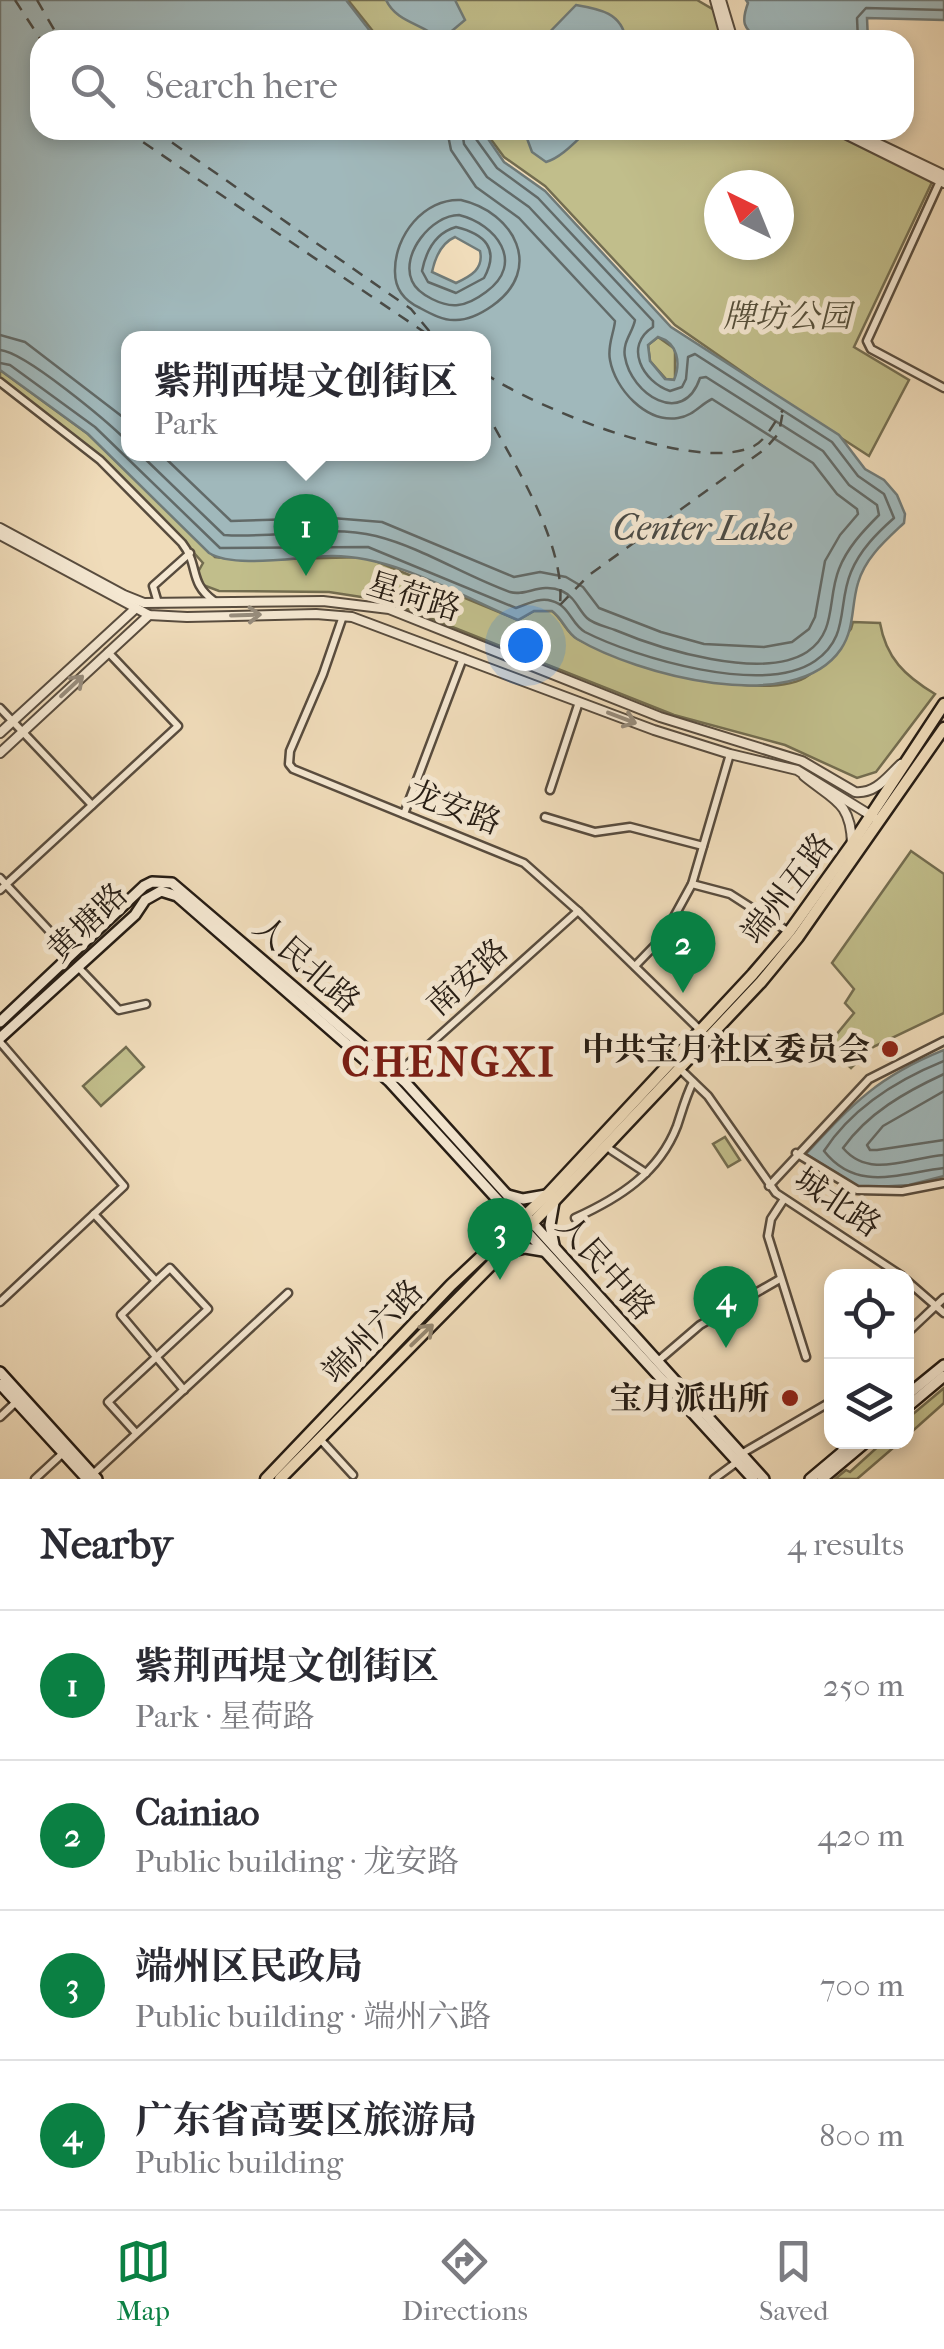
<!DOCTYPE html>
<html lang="en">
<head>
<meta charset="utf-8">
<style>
	:root { --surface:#fff; --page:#f2f2f3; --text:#2b2b33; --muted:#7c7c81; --line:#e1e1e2; --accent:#0b8043 }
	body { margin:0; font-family:"IM FELL French Canon","Noto Serif SC",serif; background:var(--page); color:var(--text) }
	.controls { position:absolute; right:30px; bottom:30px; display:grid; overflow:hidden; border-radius:20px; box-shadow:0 5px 15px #0003 }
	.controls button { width:90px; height:90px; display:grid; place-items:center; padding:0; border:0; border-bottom:2px solid var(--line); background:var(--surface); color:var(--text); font:50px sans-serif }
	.compass { position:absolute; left:704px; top:170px; width:90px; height:90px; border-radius:50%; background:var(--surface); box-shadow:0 5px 15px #0003; rotate:317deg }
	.you { position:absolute; left:525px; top:645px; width:35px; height:35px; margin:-25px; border:8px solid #fff; border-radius:50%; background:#1a73e8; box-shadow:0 0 0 15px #1a73e833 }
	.badge { display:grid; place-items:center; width:65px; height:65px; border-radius:50%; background:var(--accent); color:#fff; font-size:32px; font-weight:700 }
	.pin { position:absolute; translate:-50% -82px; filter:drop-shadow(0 2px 5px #0008) }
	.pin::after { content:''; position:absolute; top:52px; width:35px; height:30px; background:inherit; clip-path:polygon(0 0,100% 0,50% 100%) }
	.popup { position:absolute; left:121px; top:331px; width:370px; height:130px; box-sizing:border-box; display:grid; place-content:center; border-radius:20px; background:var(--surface); filter:drop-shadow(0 2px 8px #0005); font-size:32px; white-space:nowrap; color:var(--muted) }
	.popup b { font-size:38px; color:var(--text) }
	.popup::after { content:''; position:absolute; left:50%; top:100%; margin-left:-20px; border:20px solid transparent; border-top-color:var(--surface) }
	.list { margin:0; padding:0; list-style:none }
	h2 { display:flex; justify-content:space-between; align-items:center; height:130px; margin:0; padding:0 40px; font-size:42px }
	h2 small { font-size:32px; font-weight:400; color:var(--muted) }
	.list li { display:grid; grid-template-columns:65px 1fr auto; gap:30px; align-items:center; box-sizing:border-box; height:150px; padding:0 40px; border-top:2px solid var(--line) }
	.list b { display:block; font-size:38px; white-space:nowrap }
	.list p { margin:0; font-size:32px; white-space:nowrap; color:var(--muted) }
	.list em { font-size:32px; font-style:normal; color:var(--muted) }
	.icon { flex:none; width:55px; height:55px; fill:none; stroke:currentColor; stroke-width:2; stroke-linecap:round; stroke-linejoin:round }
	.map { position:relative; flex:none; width:944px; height:1479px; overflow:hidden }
	.search { position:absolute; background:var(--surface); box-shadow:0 5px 15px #0003; left:30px; right:30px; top:30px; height:110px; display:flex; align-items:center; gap:25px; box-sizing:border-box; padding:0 35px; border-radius:30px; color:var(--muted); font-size:38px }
	.sheet { height:730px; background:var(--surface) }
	nav { display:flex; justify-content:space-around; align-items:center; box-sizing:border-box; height:140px; border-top:2px solid var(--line); background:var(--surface); font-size:28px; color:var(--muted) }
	nav a { display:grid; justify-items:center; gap:5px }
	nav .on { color:var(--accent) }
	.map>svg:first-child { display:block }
</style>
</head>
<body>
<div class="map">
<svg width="944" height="1479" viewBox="0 0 944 1479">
	<rect width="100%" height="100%" fill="#f0dcba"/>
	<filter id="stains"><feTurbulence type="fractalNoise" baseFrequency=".002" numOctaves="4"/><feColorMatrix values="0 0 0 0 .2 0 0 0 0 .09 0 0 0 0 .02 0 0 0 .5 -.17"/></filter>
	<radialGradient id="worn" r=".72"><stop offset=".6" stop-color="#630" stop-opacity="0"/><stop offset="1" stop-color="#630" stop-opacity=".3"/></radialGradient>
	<!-- green -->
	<g fill="#c1be8b" stroke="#736d50" stroke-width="2.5" fill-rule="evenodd">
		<path d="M348,0H697L714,10L728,40H380Z"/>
		<path d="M484,130H833L933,180L854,347L909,380L869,456L787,403L675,325L545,186L504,157ZM719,185H779V245H719Z"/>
		<path d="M658,337L675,349V380L666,379L650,361L648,345Z"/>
		<path d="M0,370L88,434L215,557L241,560L366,557L518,620L534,611H552C563,619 566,633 578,639C619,663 769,706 809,675C825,663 838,644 851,629L853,622L880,623C886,658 905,676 935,694L876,772L857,778L785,745L674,715L387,601L329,592L219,591L203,585L198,572L203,563C143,494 74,433 0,380Z"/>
		<path d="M911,851L944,874V1013L873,1047L851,1068L827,1046L854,1013L845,1003L854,989L832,963Z"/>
		<path d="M126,1047L144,1067L101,1106L83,1086Z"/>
		<path d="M725,1137L740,1160L728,1167L713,1144Z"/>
		<path d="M944,1388V1403L907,1436V1419Z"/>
		<path d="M883,1442H900L857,1479H835L846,1470L850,1472Z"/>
	</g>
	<!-- water -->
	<g fill="#a0b8bb" stroke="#6f7a78" stroke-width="2.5" fill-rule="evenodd">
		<path d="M0,0H346L377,40H40V130H482L504,162L545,191L671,327L839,435L865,469L884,480L897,495L905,514L904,523C885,541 865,558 858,583C851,606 855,628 841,649C794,718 636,674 577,639C566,632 563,619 552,611H534L518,620C461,596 393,555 331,556C300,556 235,569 209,553L88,434L0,370ZM455,237L480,251C484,269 471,276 456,283L432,272C435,258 441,243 455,237ZM658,337C678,343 681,363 674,380L665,379L650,361L648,345ZM128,338H484V454H128Z"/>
		<path d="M386,0H455L465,20L441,40C422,23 397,23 386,0Z"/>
		<path d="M746,0H944V20L867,18L868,40H759C743,28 741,22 748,3Z"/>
		<path d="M576,5C600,9 622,13 626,40H542Z"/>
		<path d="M520,130H588C576,141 561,158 546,162L532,152L525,133Z"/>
		<path d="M944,1050V1176L909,1185L860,1188L806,1154C853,1103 879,1076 944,1050Z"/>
	</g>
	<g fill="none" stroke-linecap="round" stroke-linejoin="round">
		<!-- shore -->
		<g stroke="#626a68" stroke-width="2.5">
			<path d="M858,40L857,18L866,8L944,10"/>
			<path d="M461,200C514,212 545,269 492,306C482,313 469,320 456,320C444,321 431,314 420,308C405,301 395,289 395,272C394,236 424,198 461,200Z"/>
			<path d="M459,215C496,224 526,263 486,292C478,298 468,304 458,305C444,307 418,295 412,281C400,254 432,215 459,215Z"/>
			<path d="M456,227C485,234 500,249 484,278L456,293L428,282L422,271C426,251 435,233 456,227Z"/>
			<path d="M0,335L25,342L128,421"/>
			<path d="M0,350C25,352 108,422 128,442"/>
			<path d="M0,363L10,365L95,427L220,548L368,547L516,608C528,604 539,597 552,601C570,606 571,624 585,632C636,658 764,696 815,661C850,637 837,605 851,572C860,550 877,533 894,518L884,494L858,476L832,442L695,354L688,357L686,379L682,387L670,391C643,382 623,346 653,327V321L538,198L497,168L476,139L474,130"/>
			<path d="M140,454L224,535C273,539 328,524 376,536C423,548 465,576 510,592C525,597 541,582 562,591C575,597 578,609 587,618C593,624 607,627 615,630C660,649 762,681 807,652C837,632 827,599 839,569C847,548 863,531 879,515L877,505L849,485L823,451L706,377L700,378C683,428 631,394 625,357C622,342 633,332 635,320L529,207L487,177L464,144L462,130"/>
			<path d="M161,454L231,521L332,518L382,522L514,577L540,572L566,577L583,587L599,608L661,632L704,644L764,647L792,642L809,629L815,617L825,561L840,535L858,514L857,509L837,494L813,463L712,399C701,404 693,416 678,418C646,423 615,389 610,360C607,346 614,333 615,321L519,218L476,187L451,150L447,130"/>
			<path d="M944,1061C897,1080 852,1108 824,1151C857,1193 900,1173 944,1168"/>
			<path d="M944,1074C905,1092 868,1113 843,1148C870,1180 910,1157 944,1155"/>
			<path d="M944,1091L883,1126L867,1145L870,1150H877L944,1140"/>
		</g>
		<!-- ferry -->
		<g stroke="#4a4b46" stroke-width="2.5" stroke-dasharray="12 10" stroke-linecap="butt">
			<path d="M15,0L41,40"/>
			<path d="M37,0L60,40"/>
			<path d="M125,130L433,338"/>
			<path d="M154,130L411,309L435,338"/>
			<path d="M484,373C534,407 697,475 754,446C766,440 775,421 783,410"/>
			<path d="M484,408C512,461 566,543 560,604"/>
			<path d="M560,605L589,575L765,449L779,433L783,411"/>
		</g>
		<!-- minor casing -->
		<g stroke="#584c3e" stroke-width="11">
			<g id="minor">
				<path d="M941,179L867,341L871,349L944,388"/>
				<path d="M0,382L100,460L182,543C200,566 188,582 214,601"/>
				<path d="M158,603L153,586L190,553"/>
				<path d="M343,616L323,674L290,751L289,764L293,769L524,863L578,911L701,1031"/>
				<path d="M0,708L92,805"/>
				<path d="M550,790L579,702"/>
				<path d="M404,814L463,658"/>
				<path d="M545,817L595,832L630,827L703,846"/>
				<path d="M0,878L71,954"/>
				<path d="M692,884L730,894L789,932"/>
				<path d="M0,890L178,726L108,652"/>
				<path d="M635,966L663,937L692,884L730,754"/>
				<path d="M78,967L119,1010L146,1004"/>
				<path d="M0,1042L124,1186L0,1302"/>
				<path d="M680,1069L708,1096L776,1193L902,1276"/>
				<path d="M389,1081L578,911"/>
				<path d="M611,1150L646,1173"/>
				<path d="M796,1153L857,1190L902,1191L944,1183"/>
				<path d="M769,1186L869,1079L944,1041"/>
				<path d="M784,1199L771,1219L768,1236L806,1357"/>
				<path d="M94,1214L156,1281L121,1315L184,1390"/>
				<path d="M575,1218C619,1198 659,1173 677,1126C682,1111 686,1096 693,1082"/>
				<path d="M906,1280L944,1313"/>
				<path d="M906,1334L944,1298"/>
				<path d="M658,1361L700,1325L780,1279"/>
				<path d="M0,1417L16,1402"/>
				<path d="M136,1433L108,1402L208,1309L170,1268L156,1281"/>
				<path d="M320,1439L353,1475"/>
				<path d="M741,1454L832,1401"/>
				<path d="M93,1474L288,1293"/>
				<path d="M35,1479L63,1453"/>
				<path d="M714,1479L737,1462"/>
			</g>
		</g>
		<!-- tertiary casing -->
		<g stroke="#584c3e" stroke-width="12">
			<g id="tertiary">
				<path d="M715,0L726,40"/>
				<path d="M721,0L733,40"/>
				<path d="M837,130L944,183"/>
				<path d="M850,130L944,175"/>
				<path d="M0,528L124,595L144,603L323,601L389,609L660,717L802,761L855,792C876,794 887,777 901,764"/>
				<path d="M0,535L149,615L187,617L316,614L352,617L654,730L730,754L797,770L875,818"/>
				<path d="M0,733L136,608"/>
				<path d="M0,753L149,615"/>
				<path d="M804,776C833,800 851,801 852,844"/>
			</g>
		</g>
		<!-- secondary casing -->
		<g stroke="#251c14" stroke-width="14">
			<g id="secondary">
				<path d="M0,1022L144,886L152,882L172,883L405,1082L764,1479"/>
				<path d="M0,1038L135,915L145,900L161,891L177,896L389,1081L753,1479"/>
				<path d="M508,1195L523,1199L546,1195"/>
				<path d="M497,1201L501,1227L498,1240"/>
				<path d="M554,1202L550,1225L554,1245"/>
				<path d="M505,1253L525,1248L543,1251"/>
				<path d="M0,1372L97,1479"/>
				<path d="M0,1384L87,1479"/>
				<path d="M906,1396L944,1365"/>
				<path d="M906,1408L944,1376"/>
				<path d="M810,1479L854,1442"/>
				<path d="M822,1479L866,1442"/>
			</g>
		</g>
		<!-- primary casing -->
		<g stroke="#251c14" stroke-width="15">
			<g id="primary">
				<path d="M266,1479L451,1285L548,1194L753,974L789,932L852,844L944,704"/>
				<path d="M280,1479L555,1200L761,982L798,937L944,728"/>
			</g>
		</g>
		<!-- minor -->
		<use href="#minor" stroke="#f5e8d2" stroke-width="6"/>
		<!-- tertiary -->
		<use href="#tertiary" stroke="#f5e8d2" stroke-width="8"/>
		<!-- secondary -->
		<use href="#secondary" stroke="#f5e8d2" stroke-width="9"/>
		<!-- primary -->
		<use href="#primary" stroke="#f0dcba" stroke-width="10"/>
	</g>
	<!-- one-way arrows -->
	<defs><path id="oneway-shaft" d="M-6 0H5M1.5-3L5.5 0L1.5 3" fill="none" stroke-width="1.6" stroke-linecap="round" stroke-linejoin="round" transform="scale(2.5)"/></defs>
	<g stroke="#978c7c">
		<use href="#oneway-shaft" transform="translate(246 615) rotate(-2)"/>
		<use href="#oneway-shaft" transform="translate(72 686) rotate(-43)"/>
		<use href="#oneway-shaft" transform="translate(622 718) rotate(21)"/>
	</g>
	<use stroke="#95866f" href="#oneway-shaft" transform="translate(422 1335) rotate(-44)"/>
	<!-- markers -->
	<g fill="#8f2418" stroke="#f5e8d2" stroke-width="4">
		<circle cx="890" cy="1049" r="10"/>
		<circle cx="790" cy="1398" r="10"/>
	</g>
	<g text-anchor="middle" stroke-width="10" stroke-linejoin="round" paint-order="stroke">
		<!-- park labels -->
		<g font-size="32" font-style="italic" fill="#544d38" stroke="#f5e8d2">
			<text x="787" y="327">牌坊公园</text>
		</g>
		<!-- street labels -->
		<g font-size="32" fill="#251c14" stroke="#f5e8d2">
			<text transform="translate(414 596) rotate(17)" y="11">星荷路</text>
			<text transform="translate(455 807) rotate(21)" y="11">龙安路</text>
			<text transform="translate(787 888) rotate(-53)" y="11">端州五路</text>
			<text transform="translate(87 922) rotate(-44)" y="11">黄塘路</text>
			<text transform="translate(307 964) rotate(41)" y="11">人民北路</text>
			<text transform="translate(467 977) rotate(-42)" y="11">南安路</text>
			<text transform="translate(838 1202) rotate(34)" y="11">城北路</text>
			<text transform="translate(606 1267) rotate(48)" y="11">人民中路</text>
			<text transform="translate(372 1331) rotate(-46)" y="11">端州六路</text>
		</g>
		<!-- poi labels -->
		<g font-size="32" font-weight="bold" fill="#251c14" stroke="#f5e8d2" text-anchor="end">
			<text x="870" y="1060">中共宝月社区委员会</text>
			<text x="770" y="1409">宝月派出所</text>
		</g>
		<!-- water labels -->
		<g font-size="35" font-style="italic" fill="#4a4b46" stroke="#f5e8d2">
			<text x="702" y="540">Center Lake</text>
		</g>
		<!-- district labels -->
		<g font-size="42" font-weight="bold" letter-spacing="2.5" fill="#7a1f14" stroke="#f5e8d2">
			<text x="449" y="1076">CHENGXI</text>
		</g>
	</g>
	<rect width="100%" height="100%" filter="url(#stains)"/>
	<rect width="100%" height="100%" fill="url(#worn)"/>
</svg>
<div class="controls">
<button><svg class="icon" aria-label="locate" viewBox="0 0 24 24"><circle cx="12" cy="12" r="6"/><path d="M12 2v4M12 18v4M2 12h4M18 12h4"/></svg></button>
<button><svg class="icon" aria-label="layers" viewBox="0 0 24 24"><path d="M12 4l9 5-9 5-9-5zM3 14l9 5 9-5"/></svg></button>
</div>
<svg class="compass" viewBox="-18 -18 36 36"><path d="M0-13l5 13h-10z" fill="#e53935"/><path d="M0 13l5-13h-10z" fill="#7c7c81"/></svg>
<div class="you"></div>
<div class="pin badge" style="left:306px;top:576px">1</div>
<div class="popup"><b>紫荆西堤文创街区</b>Park</div>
<div class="pin badge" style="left:683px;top:993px">2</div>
<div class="pin badge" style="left:500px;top:1280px">3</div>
<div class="pin badge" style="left:726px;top:1348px">4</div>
<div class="search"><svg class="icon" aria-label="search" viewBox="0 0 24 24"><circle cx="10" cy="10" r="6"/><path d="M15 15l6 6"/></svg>Search here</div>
</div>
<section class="sheet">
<h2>Nearby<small>4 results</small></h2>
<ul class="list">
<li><span class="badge">1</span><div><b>紫荆西堤文创街区</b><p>Park · 星荷路</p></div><em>250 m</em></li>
<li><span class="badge">2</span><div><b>Cainiao</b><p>Public building · 龙安路</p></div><em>420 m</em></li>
<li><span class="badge">3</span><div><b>端州区民政局</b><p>Public building · 端州六路</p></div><em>700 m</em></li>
<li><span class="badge">4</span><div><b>广东省高要区旅游局</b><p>Public building</p></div><em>800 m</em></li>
</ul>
</section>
<nav>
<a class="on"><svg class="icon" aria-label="map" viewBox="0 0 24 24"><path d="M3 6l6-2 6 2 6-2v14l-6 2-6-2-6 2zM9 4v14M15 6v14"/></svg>Map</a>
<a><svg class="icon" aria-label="directions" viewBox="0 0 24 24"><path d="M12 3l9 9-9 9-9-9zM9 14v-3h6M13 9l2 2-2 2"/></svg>Directions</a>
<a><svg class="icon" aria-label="saved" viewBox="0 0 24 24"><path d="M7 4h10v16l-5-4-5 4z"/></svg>Saved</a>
</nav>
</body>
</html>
